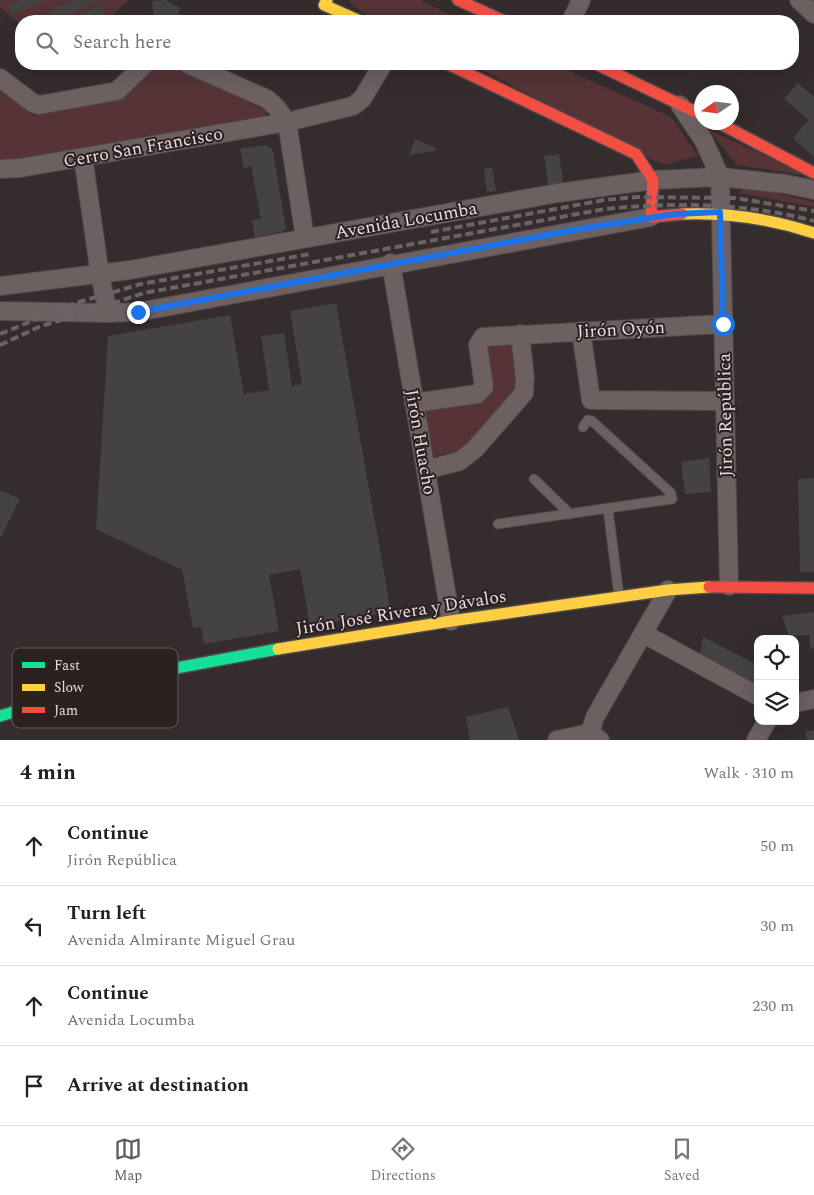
<!DOCTYPE html>
<html lang="en">
<head>
<meta charset="utf-8">
<style>
	:root { --surface:#fff; --page:#f6f6f6; --text:#222; --muted:#767676; --line:#e0e0e0; --accent:#5f5b5b }
	body { margin:0; font-family:Spectral,serif; background:var(--page); color:var(--text) }
	.controls { position:absolute; right:15px; bottom:15px; display:grid; overflow:hidden; border-radius:10px; box-shadow:0 5px 20px #0002 }
	.controls button { width:45px; height:45px; display:grid; place-items:center; padding:0; border:0; border-bottom:1px solid var(--line); background:var(--surface); color:var(--text); font:25px sans-serif }
	.compass { position:absolute; left:694px; top:85px; width:45px; height:45px; border-radius:50%; background:var(--surface); box-shadow:0 5px 20px #0002; rotate:257deg }
	.stop { position:absolute; width:15px; height:15px; margin:-11px; border:4px solid #1a73e8; border-radius:50%; background:#fff }
	.stop.end { background:#1a73e8; border-color:#fff; box-shadow:0 1px 5px #0008 }
	.list { margin:0; padding:0; list-style:none }
	h2 { display:flex; justify-content:space-between; align-items:center; height:65px; margin:0; padding:0 20px; font-size:21px }
	h2 small { font-size:16px; font-weight:400; color:var(--muted) }
	.list li { display:grid; grid-template-columns:32px 1fr auto; gap:15px; align-items:center; box-sizing:border-box; height:80px; padding:0 20px; border-top:1px solid var(--line) }
	.list b { display:block; font-size:19px; white-space:nowrap }
	.list p { margin:0; font-size:16px; white-space:nowrap; color:var(--muted) }
	.list em { font-size:16px; font-style:normal; color:var(--muted) }
	.icon { flex:none; width:28px; height:28px; fill:none; stroke:currentColor; stroke-width:2; stroke-linecap:round; stroke-linejoin:round }
	.map { position:relative; flex:none; width:814px; height:740px; overflow:hidden }
	.search { position:absolute; background:var(--surface); box-shadow:0 5px 20px #0002; left:15px; right:15px; top:15px; height:55px; display:flex; align-items:center; gap:12px; box-sizing:border-box; padding:0 18px; border-radius:20px; color:var(--muted); font-size:19px }
	.sheet { height:385px; background:var(--surface) }
	nav { display:flex; justify-content:space-around; align-items:center; box-sizing:border-box; height:70px; border-top:1px solid var(--line); background:var(--surface); font-size:14px; color:var(--muted) }
	nav a { display:grid; justify-items:center; gap:2px }
	nav .on { color:var(--accent) }
	.map>svg:first-child { display:block }
</style>
</head>
<body>
<div class="map">
<svg width="814" height="740" viewBox="0 0 814 740">
	<rect width="100%" height="100%" fill="#342c2d"/>
	<!-- green -->
	<g fill="#553337">
		<path d="M0,0H129L106,21H21V25L0,7Z"/>
		<path d="M348,0H420L463,21C426,21 375,31 348,0Z"/>
		<path d="M154,64H174L266,111V116L257,125L8,163L0,158V89L34,116L124,98Z"/>
		<path d="M472,64H554L671,117L698,156L666,165L654,161Z"/>
		<path d="M709,130L810,176L737,165Z"/>
		<path d="M744,185L814,202V207L740,193Z"/>
		<path d="M515,340L523,387L474,449L429,457L420,411L483,398V342Z"/>
	</g>
	<!-- building -->
	<g fill="#454342">
		<path d="M20,0H43L13,15L8,6Z"/>
		<path d="M74,0H99L55,21H39L37,18Z"/>
		<path d="M165,0L180,8L177,21H154L152,1Z"/>
		<path d="M101,5L106,16L94,21H66Z"/>
		<path d="M798,83L814,97V157L793,138L809,120L784,99Z"/>
		<path d="M415,139L435,148L436,151L409,155Z"/>
		<path d="M266,145L273,150L286,229L281,232L255,237L252,220L261,219L251,166L244,168L240,149Z"/>
		<path d="M559,154L564,186L549,189L544,156Z"/>
		<path d="M492,167L496,191L487,192L484,169Z"/>
		<path d="M336,303L391,612L310,626L300,569L269,575L279,631L204,644L201,627L193,628L182,570L96,529L108,336L230,315L244,394L269,390L261,336L284,333L292,386L302,384L290,311Z"/>
		<path d="M709,458L711,492L685,494L681,462Z"/>
		<path d="M814,478V572H800L798,479Z"/>
		<path d="M0,490L20,499L0,539Z"/>
		<path d="M814,612V649L810,648L809,635L789,636L782,616Z"/>
		<path d="M703,637L758,665V687L700,654Z"/>
		<path d="M508,707L519,740H470L466,717Z"/>
		<path d="M814,730V740H807L805,732Z"/>
	</g>
	<g fill="none" stroke-linecap="round" stroke-linejoin="round">
		<!-- lane casing -->
		<g stroke="#50494a" stroke-width="11">
			<g id="lane">
				<path d="M534,479L570,514"/>
				<path d="M608,509L619,596"/>
				<path d="M498,524L672,499L671,493L592,421L588,420L583,427"/>
			</g>
		</g>
		<!-- street casing -->
		<g stroke="#50494a" stroke-width="20">
			<g id="street">
				<path d="M799,0L814,14"/>
				<path d="M571,21L581,0"/>
				<path d="M188,64L267,99L276,107L287,122L305,238"/>
				<path d="M0,78L33,103L39,105L117,91L145,64"/>
				<path d="M680,105L704,141L720,177L729,586"/>
				<path d="M83,157L100,275L108,313"/>
				<path d="M0,169L20,168L287,122L353,106L362,99L383,64"/>
				<path d="M391,263L451,621"/>
				<path d="M0,286L130,270L558,193L653,180L720,177L786,184L814,190"/>
				<path d="M0,311L108,313L138,312L651,217"/>
				<path d="M581,331L591,400L725,401"/>
				<path d="M414,403L477,394L484,387L478,345L483,337L723,324"/>
				<path d="M426,470L460,461L475,449L524,393L525,378L520,334"/>
				<path d="M644,634L758,696"/>
				<path d="M795,703L814,699"/>
				<path d="M590,733L595,717L668,590"/>
				<path d="M557,740L590,733L600,740"/>
				<path d="M756,740L767,721"/>
			</g>
		</g>
		<!-- fast casing -->
		<g stroke="#50494a" stroke-width="14">
			<path id="fast" d="M0,716L139,675L278,649"/>
		</g>
		<!-- slow casing -->
		<g stroke="#50494a" stroke-width="14">
			<g id="slow">
				<path d="M327,0L324,5L360,21"/>
				<path d="M682,214C728,212 771,219 814,233"/>
				<path d="M278,649L451,621L668,590L709,587"/>
			</g>
		</g>
		<!-- jam casing -->
		<g stroke="#50494a" stroke-width="14">
			<g id="jam">
				<path d="M458,0L504,21"/>
				<path d="M448,64L636,154L653,180L651,217L682,214"/>
				<path d="M596,64L702,115"/>
				<path d="M717,122L814,173"/>
				<path d="M709,587L814,588"/>
			</g>
		</g>
		<!-- lane -->
		<use href="#lane" stroke="#6c6061" stroke-width="9"/>
		<!-- street -->
		<use href="#street" stroke="#6c6061" stroke-width="18"/>
		<!-- fast -->
		<use href="#fast" stroke="#16e098" stroke-width="11"/>
		<!-- slow -->
		<use href="#slow" stroke="#ffcf43" stroke-width="11"/>
		<!-- jam -->
		<use href="#jam" stroke="#f24e42" stroke-width="11"/>
		<!-- rail -->
		<g stroke="#6b6364" stroke-width="4" stroke-dasharray="8 4" stroke-linecap="butt">
			<path d="M431,232L604,200L637,197L735,198L814,211"/>
			<path d="M0,334L79,302L141,284L310,254"/>
			<path d="M0,345L39,327L144,293L605,209C674,202 747,203 814,221"/>
		</g>
	</g>
	<g fill="none" stroke-linecap="round" stroke-linejoin="round">
		<!-- route -->
		<path stroke="#1a73e8" stroke-width="6" d="M138,312L579,229L675,214L720,212L723,324"/>
	</g>
	<g text-anchor="middle" stroke-width="4" stroke-linejoin="round" paint-order="stroke">
		<!-- street labels -->
		<g font-size="18" fill="#e8dedf" stroke="#2d2021">
			<text transform="translate(143 147) rotate(-10)" y="6">Cerro San Francisco</text>
			<text transform="translate(406 220) rotate(-10)" y="6">Avenida Locumba</text>
			<text transform="translate(621 329) rotate(-3)" y="6">Jirón Oyón</text>
			<text transform="translate(725 415) rotate(-91)" y="6">Jirón República</text>
			<text transform="translate(421 442) rotate(80)" y="6">Jirón Huacho</text>
			<text transform="translate(401 612) rotate(-9)" y="6">Jirón José Rivera y Dávalos</text>
		</g>
	</g>
	<!-- legend -->
	<rect x="12" y="648" width="166" height="80" rx="8" fill="#2d2021" stroke="#65595a" stroke-width="1"/>
	<rect x="22" y="662" width="23" height="6" fill="#16e098"/>
	<rect x="22" y="684" width="23" height="7" fill="#ffcf43"/>
	<rect x="22" y="707" width="23" height="6" fill="#f24e42"/>
	<g font-size="14" fill="#e8dedf">
		<text x="54" y="670">Fast</text>
		<text x="54" y="692">Slow</text>
		<text x="54" y="715">Jam</text>
	</g>
</svg>
<div class="controls">
<button><svg class="icon" aria-label="locate" viewBox="0 0 24 24"><circle cx="12" cy="12" r="6"/><path d="M12 2v4M12 18v4M2 12h4M18 12h4"/></svg></button>
<button><svg class="icon" aria-label="layers" viewBox="0 0 24 24"><path d="M12 4l9 5-9 5-9-5zM3 14l9 5 9-5"/></svg></button>
</div>
<svg class="compass" viewBox="-18 -18 36 36"><path d="M0-13l5 13h-10z" fill="#e53935"/><path d="M0 13l5-13h-10z" fill="#767676"/></svg>
<div class="stop" style="left:723px;top:324px"></div>
<div class="stop end" style="left:138px;top:312px"></div>
<div class="search"><svg class="icon" aria-label="search" viewBox="0 0 24 24"><circle cx="10" cy="10" r="6"/><path d="M15 15l6 6"/></svg>Search here</div>
</div>
<section class="sheet">
<h2>4 min<small>Walk · 310 m</small></h2>
<ul class="list">
<li><svg class="icon" aria-label="ahead" viewBox="0 0 24 24"><path d="M12 20V5M6 11l6-6 6 6"/></svg><div><b>Continue</b><p>Jirón República</p></div><em>50 m</em></li>
<li><svg class="icon" aria-label="left" viewBox="0 0 24 24"><path d="M17 20v-9H6M10 6l-5 5 5 5"/></svg><div><b>Turn left</b><p>Avenida Almirante Miguel Grau</p></div><em>30 m</em></li>
<li><svg class="icon" aria-label="ahead" viewBox="0 0 24 24"><path d="M12 20V5M6 11l6-6 6 6"/></svg><div><b>Continue</b><p>Avenida Locumba</p></div><em>230 m</em></li>
<li><svg class="icon" aria-label="arrive" viewBox="0 0 24 24"><path d="M6 21V4h12l-3 4 3 4H6"/></svg><div><b>Arrive at destination</b></div></li>
</ul>
</section>
<nav>
<a class="on"><svg class="icon" aria-label="map" viewBox="0 0 24 24"><path d="M3 6l6-2 6 2 6-2v14l-6 2-6-2-6 2zM9 4v14M15 6v14"/></svg>Map</a>
<a><svg class="icon" aria-label="directions" viewBox="0 0 24 24"><path d="M12 3l9 9-9 9-9-9zM9 14v-3h6M13 9l2 2-2 2"/></svg>Directions</a>
<a><svg class="icon" aria-label="saved" viewBox="0 0 24 24"><path d="M7 4h10v16l-5-4-5 4z"/></svg>Saved</a>
</nav>
</body>
</html>
